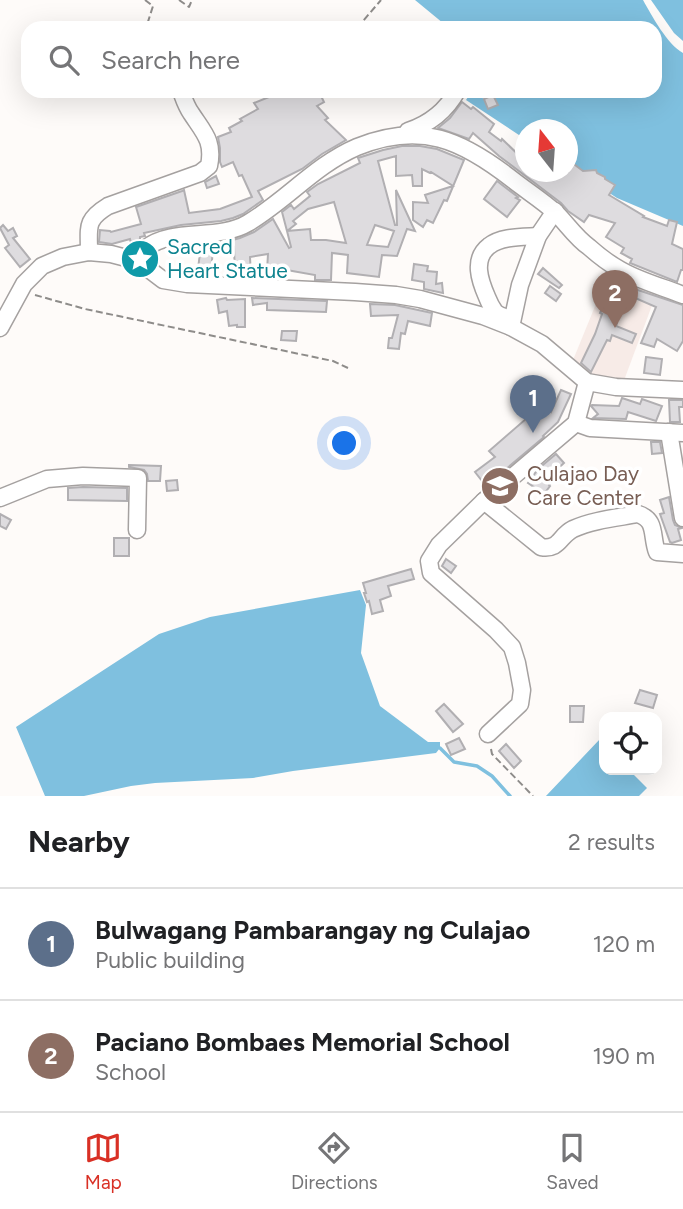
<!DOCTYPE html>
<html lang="en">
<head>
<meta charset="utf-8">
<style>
	:root { --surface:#fff; --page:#f6f6f6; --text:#202124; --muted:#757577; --line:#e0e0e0; --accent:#d93025 }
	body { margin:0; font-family:Figtree,sans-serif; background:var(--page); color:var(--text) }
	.controls { position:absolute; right:21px; bottom:21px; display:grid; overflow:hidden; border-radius:14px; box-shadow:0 7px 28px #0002 }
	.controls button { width:63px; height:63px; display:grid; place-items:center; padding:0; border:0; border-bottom:2px solid var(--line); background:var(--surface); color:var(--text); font:35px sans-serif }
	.compass { position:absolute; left:515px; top:119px; width:63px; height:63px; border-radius:50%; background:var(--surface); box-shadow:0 7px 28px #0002; rotate:343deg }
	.you { position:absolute; left:345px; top:444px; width:24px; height:24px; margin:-18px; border:5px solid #fff; border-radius:50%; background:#1a73e8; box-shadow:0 0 0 10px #1a73e833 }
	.badge { display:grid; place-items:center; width:46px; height:46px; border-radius:50%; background:var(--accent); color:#fff; font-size:23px; font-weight:700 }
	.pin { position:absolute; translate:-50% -58px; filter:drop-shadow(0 2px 4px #0008) }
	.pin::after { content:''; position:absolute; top:37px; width:24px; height:21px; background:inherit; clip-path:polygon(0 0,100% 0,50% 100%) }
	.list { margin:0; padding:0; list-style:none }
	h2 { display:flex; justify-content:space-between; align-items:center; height:91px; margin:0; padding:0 28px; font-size:30px }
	h2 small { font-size:23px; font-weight:400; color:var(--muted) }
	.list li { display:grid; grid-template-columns:46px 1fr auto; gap:21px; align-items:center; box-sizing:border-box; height:112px; padding:0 28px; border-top:2px solid var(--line) }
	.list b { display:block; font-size:26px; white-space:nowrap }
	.list p { margin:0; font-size:23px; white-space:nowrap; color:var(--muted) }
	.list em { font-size:23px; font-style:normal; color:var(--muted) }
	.icon { flex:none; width:38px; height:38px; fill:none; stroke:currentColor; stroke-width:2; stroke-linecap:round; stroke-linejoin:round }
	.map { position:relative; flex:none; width:683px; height:796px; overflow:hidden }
	.search { position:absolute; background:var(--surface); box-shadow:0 7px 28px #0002; left:21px; right:21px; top:21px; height:77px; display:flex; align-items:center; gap:18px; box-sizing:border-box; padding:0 24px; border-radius:21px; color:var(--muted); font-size:26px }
	.sheet { height:315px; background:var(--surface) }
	nav { display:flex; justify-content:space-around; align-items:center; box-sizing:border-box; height:98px; border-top:2px solid var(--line); background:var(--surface); font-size:19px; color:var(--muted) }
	nav a { display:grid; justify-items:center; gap:4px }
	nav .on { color:var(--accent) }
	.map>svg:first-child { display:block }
</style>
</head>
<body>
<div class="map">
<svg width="683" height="796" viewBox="0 0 683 796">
	<rect width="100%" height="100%" fill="#fefbf9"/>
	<!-- built -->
	<path fill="#f7ebe7" d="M609,272L657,292L623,383L589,378L571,365Z"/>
	<!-- water -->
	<g fill="#7fc0df">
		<path d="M415,0H643C652,16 667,44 683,53V226L617,198L568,166V130H526L525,139L466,100L472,91L484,99L488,91H655V28H449Z"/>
		<path d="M651,0H683V41L674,33Z"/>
		<path d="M360,590L366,605L361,653L380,706L428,742H440V748L436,753L293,771L253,778L155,783L131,786L84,796H45L16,727L159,634L210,617Z"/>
		<path d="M600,739L604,744V770H629L647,788L639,796H546Z"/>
	</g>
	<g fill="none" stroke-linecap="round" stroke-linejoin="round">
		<!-- stream -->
		<path stroke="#7fc0df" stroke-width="3.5" d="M440,748L454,762L477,766L492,776L510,796"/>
	</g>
	<!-- building -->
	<g fill="#dedcdf" stroke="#b1afb2" stroke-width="2" fill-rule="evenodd">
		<path d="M274,91H328L321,96L324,102L317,106L328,118L325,120L346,140L322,154L302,169L258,191L263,200L243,214L233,218L221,221L181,225L144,233L145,236L140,237V239L132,247L130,239L112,244L99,242L100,230L110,231L111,232L141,224L136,207L182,191L184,190L189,213L220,209L252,197L242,175L239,176L233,162L222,167L220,162V148L218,137L231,132L229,128L242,121L240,119L258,109L254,103L269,97L267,94Z"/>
		<path d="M493,95L498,105L488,109L484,99Z"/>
		<path d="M462,102L471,109L473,107L494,124L489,132L501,141L502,139L526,162V172H568V166L571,162L583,171L596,170L597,173L605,177V179L615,185L609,195L644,216L643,217L667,226L669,220L677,222L672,244L683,249V270H681L677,282L630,263L632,259L621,253L624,248L606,237L615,223L589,215L584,222L568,211L561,203L499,156L473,133L469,139L438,128L450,118Z"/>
		<path d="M402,146H420L437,149L464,160L447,201L444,200L433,223L427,220L423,227L413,220V202L428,203L425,195L453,186L431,172L430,173L422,169V186H413L412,175L396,176V156L378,161L395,225H397L396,190L415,231L407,229L397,256L382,255L379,277L347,273L348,255L332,253L331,280H315V275L281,269V272L267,271L268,254L250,257L251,277L235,276L234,247L213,250L211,270L198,269L200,253L184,255V254H171L172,248L225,242L240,238L254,232L273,219L289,248L291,247L287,231L310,229L311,240H326L346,243L334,202L308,209L293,221L296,224L287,231L282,212L291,205L294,209L310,196L307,192L318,184L360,163L358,158L383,150ZM375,225L394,231L388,247L367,245Z"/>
		<path d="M216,176L219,184L207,188L205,182Z"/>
		<path d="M497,181L518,197L516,198L520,200L507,217L484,199Z"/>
		<path d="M3,225L8,231L13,228L17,236L13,238L30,259L20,267L5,248L9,245L0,228Z"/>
		<path d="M414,264L428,266L427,271L437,272L436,284L442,283L443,293L424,289V282L412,280Z"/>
		<path d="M543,268L562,285L559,288L538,274Z"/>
		<path d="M615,279L638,290L683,305V341L677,351L657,339L654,347L641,343L656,307L624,293L613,322L617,323L616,326L636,334L632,343L612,335L610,341L607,340L591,372L581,363L595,334L602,314L600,313Z"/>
		<path d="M550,286L561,294L556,301L545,293Z"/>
		<path d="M226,298L227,300L245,299V327H237V325L229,326L227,311L219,313L217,300Z"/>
		<path d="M252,298L327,301L326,312L267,310V303L253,305Z"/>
		<path d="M370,304L395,305L432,313L430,326L408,321L405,334L401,333L399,349L388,348L389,338H392L398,315L371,316Z"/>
		<path d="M282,331H297L296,341L281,340Z"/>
		<path d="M646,357L662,359L660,375L644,373Z"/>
		<path d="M561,390L571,394L558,422L543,436L544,437L486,486L475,472L495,457L489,451L527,418L531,422L546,407L551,412Z"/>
		<path d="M622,398L640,404L642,399L662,406L656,421L628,412L626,419L593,418L598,414L591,406L592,405L619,406Z"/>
		<path d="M669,400H683V407H679L680,422H670Z"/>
		<path d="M651,442H660L662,453L652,454Z"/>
		<path d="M556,454L564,463L553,473L557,476L549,485L550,486L544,494L528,483L538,469Z"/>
		<path d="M129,465L161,466L160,481H148L147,474L144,470L129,467Z"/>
		<path d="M177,480L178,490L167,491L166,481Z"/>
		<path d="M83,487L127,488V501L68,500V488Z"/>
		<path d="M669,497L673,520L675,525L682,528L678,529L681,540L672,543L670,542L660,514L664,513L660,500Z"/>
		<path d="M0,514L11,520L6,529L0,526Z"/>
		<rect x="114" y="538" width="15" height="18"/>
		<path d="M446,559L456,566L451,573L442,566Z"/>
		<path d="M411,569L414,579L388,586L391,596L380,600L383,611L372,614L369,601L367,602L364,593H366L363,583Z"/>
		<path d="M640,690L657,695L653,708L635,703Z"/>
		<path d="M444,704L463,724L453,732L436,711Z"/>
		<path d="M570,706H584L583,722H570Z"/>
		<path d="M459,738L465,749L451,755L446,744Z"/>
		<path d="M506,744L521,761L514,768L499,751Z"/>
	</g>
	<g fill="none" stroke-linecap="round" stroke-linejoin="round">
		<!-- minor casing -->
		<g stroke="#a5a1a0" stroke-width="19">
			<g id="minor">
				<path d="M408,131C429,124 446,111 457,91"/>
				<path d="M89,252C89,227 85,220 108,206L200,173L209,166C214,141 204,133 191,113C186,106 184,99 181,91"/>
				<path d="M138,261C140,257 142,251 146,248C173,227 218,241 248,223C287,200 315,165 357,147C421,121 462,140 513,180C527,191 543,201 556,213C567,224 576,238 589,247C598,255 608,263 619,269C637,280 663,287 683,295"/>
				<path d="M510,319C505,317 499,316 495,312C492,308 489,302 487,297C480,281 472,259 489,246C501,236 523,237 538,236"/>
				<path d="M511,327L520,285L538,236L555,211"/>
				<path d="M0,328L24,284L42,266L63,257L89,252L111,254L138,261L163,280L187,284L355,292L396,295L420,299L483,316L511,327L542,344L587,382L616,387L683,390"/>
				<path d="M576,423L590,428L683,433"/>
				<path d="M669,432L683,518"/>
				<path d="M0,498L47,479L83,476L138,478L137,530"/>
				<path d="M484,501L541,547C560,550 559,536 573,529C593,520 616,518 638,514C657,520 651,536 657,552L683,554"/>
				<path d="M488,734L520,704L522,690L517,663L512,647L496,630L431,573L429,561L439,545L484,501L576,423L587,382"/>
			</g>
		</g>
		<!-- path -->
		<g stroke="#8e8c8a" stroke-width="2" stroke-dasharray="7 3.5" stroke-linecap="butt">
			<path d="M145,0L153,6L146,28"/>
			<path d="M179,0L189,7L192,0"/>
			<path d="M357,28L381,0"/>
			<path d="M35,295L85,309L333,361L348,368"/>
			<path d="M491,749L492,754L533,796"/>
		</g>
		<!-- minor -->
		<use href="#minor" stroke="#fff" stroke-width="16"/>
	</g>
	<!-- icons -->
	<defs>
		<g id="sight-disc" transform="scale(2.0125)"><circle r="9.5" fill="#0f9aa8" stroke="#fff"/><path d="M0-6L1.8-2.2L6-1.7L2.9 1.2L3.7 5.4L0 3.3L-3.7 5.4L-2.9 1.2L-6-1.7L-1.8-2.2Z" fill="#fff"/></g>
		<g id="school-disc" transform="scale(2.0125)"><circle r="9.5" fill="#8d6e63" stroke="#fff"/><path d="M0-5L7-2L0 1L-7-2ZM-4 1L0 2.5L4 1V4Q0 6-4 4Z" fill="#fff"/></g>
	</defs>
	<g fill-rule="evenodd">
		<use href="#sight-disc" x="140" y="259"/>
		<use href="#school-disc" x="500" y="486"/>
	</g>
	<g text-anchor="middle" stroke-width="7" stroke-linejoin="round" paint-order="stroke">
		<!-- culture labels -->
		<g font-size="21" fill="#0d838f" stroke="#fff" text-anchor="start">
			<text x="167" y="254">Sacred<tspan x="167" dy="24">Heart Statue</tspan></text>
		</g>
		<!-- education labels -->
		<g font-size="21" fill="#785e54" stroke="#fff" text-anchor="start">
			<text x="527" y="481">Culajao Day<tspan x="527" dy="24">Care Center</tspan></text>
		</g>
	</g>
</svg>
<div class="controls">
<button><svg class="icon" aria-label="locate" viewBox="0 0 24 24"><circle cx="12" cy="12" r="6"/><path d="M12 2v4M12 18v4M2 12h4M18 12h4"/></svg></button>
</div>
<svg class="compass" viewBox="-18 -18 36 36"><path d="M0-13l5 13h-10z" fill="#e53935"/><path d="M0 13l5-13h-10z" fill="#757577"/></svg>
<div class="you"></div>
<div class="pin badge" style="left:533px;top:433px;background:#5c6f8a">1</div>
<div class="pin badge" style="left:615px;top:328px;background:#8d6e63">2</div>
<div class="search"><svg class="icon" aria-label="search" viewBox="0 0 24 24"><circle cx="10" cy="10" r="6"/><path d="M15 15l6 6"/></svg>Search here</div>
</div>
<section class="sheet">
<h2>Nearby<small>2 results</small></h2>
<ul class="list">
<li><span class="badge" style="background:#5c6f8a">1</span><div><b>Bulwagang Pambarangay ng Culajao</b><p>Public building</p></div><em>120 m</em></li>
<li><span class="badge" style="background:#8d6e63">2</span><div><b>Paciano Bombaes Memorial School</b><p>School</p></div><em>190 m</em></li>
</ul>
</section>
<nav>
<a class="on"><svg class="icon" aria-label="map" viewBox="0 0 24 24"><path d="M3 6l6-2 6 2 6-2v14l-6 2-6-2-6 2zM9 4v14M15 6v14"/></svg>Map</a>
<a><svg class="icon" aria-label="directions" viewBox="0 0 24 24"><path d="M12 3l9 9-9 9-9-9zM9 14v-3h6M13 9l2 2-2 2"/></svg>Directions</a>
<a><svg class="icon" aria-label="saved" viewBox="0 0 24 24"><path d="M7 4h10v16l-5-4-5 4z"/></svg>Saved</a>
</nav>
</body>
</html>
